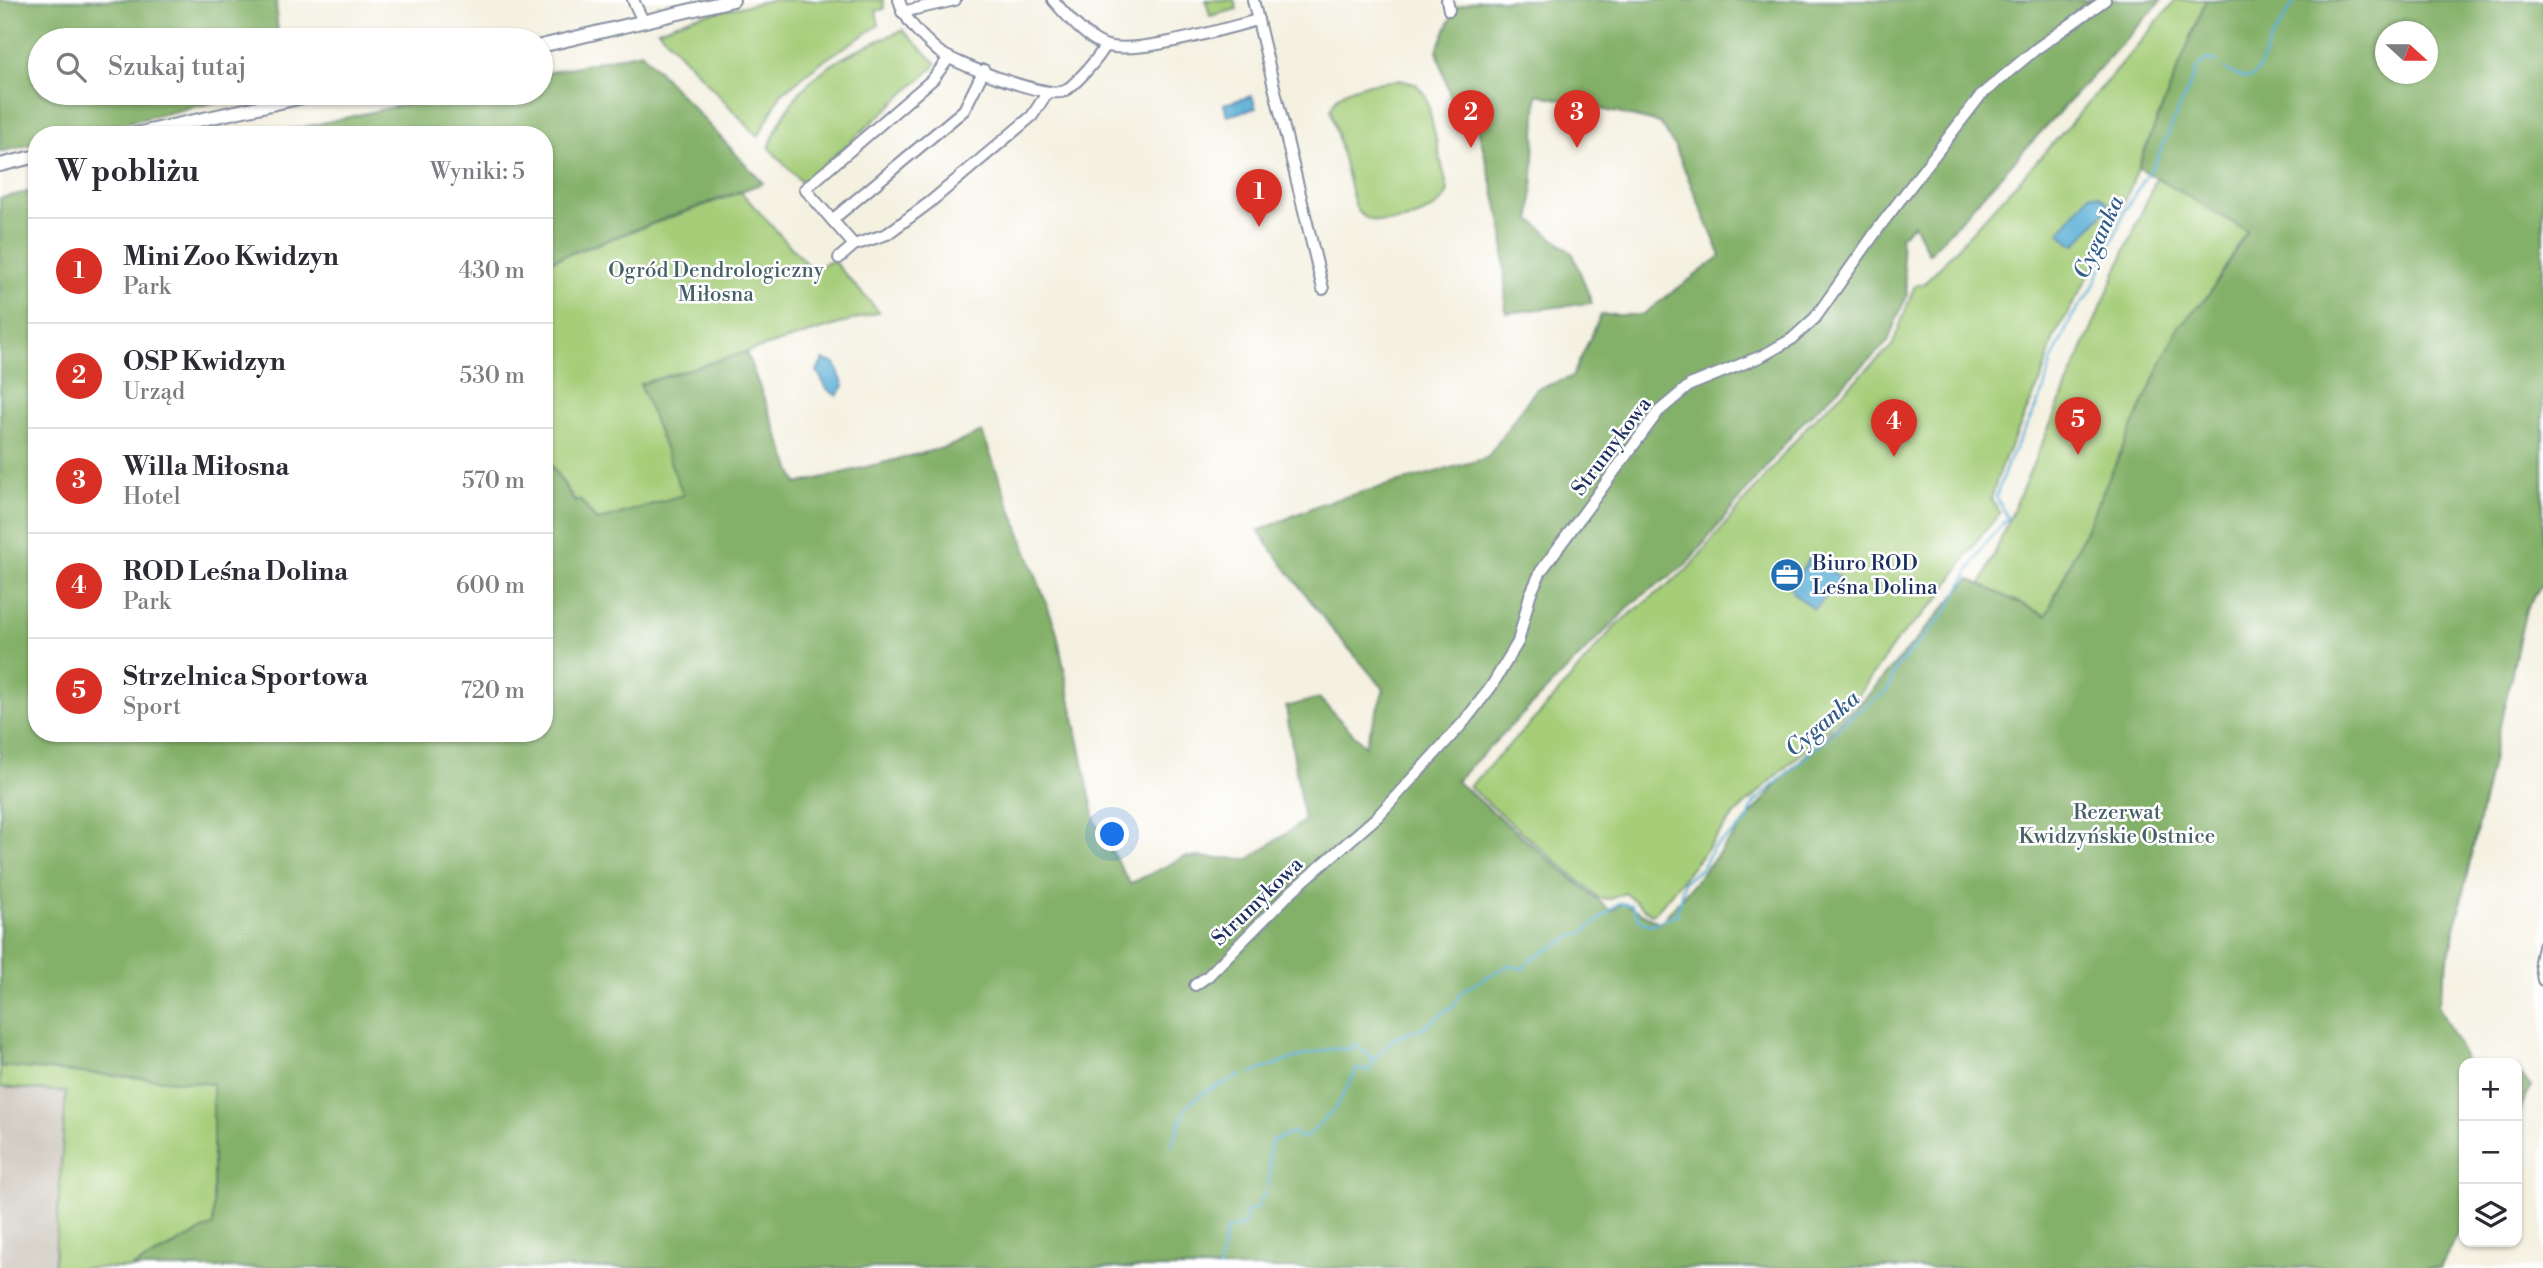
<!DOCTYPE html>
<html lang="pl">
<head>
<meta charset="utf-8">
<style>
	:root { --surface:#fff; --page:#f2f2f3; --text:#2b2b33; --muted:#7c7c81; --line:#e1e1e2; --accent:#d93025 }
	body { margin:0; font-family:"Libre Bodoni",serif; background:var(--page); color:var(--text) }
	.controls { position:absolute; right:21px; bottom:21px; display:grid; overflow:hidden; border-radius:14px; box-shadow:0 2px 5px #0004 }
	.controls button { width:63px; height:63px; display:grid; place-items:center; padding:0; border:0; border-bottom:2px solid var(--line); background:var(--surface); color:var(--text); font:35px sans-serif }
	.compass { position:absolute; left:2375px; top:21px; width:63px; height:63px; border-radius:50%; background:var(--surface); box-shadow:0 2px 5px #0004; rotate:111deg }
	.you { position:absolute; left:1113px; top:835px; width:24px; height:24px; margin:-18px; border:5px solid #fff; border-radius:50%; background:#1a73e8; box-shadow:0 0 0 10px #1a73e833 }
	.badge { display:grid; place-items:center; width:46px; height:46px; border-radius:50%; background:var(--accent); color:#fff; font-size:23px; font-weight:700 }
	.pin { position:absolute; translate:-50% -58px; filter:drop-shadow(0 2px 4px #0008) }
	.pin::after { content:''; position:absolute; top:37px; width:24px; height:21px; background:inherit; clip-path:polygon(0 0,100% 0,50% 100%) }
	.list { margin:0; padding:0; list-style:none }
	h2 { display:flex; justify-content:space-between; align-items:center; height:91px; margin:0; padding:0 28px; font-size:30px }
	h2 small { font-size:23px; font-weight:400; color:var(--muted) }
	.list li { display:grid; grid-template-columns:46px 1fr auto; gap:21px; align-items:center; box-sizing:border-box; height:105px; padding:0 28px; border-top:2px solid var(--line) }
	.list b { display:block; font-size:26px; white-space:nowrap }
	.list p { margin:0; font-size:23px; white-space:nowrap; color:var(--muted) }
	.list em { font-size:23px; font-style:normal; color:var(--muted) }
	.icon { flex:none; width:38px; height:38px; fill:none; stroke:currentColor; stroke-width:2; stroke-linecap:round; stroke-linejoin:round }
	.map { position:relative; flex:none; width:2543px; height:1268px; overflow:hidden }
	.search { position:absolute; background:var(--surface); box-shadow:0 2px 5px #0004; left:28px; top:28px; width:525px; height:77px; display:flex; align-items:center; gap:18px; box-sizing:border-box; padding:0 24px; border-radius:38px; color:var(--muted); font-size:26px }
	.panel { position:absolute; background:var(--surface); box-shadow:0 2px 5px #0004; left:28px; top:126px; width:525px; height:616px; border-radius:28px }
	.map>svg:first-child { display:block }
</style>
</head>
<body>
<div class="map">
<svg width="2543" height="1268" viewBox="0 0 2543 1268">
	<rect width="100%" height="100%" fill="#fff"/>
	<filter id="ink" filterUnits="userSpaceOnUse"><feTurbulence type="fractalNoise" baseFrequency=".0143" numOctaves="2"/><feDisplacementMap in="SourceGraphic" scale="14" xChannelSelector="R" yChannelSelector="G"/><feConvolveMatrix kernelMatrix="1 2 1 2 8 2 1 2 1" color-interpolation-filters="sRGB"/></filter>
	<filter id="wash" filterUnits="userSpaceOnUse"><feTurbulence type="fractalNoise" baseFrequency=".00686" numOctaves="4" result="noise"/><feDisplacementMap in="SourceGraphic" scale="28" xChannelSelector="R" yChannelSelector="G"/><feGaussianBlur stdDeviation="1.57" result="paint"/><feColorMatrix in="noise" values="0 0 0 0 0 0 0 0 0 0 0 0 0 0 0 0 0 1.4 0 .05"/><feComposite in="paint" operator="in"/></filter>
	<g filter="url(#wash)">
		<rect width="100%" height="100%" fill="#f4f1e1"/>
		<!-- industrial -->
		<path fill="#c9c3b8" d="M0,1087L66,1092L54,1268H0Z"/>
		<!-- green -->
		<g fill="#a6ce79" stroke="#607e6c" stroke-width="2">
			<path d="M771,0H883L884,9L876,11L879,25L820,63L781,94L758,137L658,30L693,17Z"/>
			<path d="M1206,0H1234L1237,9L1210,16Z"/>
			<path d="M2176,0H2206L2126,198L2086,281L2054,337L2041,380L2000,469L1991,499L2000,513L1978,539L1938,600L1897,640L1847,711L1734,815L1656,912L1651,914L1625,893L1610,899L1599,898L1469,787L1545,708L1616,625L1688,569L1809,424L1892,346L1915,285L1924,284L2066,129Z"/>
			<path d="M903,30L936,63L934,67L803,184L769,148C794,77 836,58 903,30Z"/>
			<path d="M1398,80L1416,84L1426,96L1448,191C1440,218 1367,237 1355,206L1331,110C1337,83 1375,84 1398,80Z"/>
			<path d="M2157,177L2247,231L2209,295L2178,328L2046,616L1981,585Z"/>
			<path d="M741,192L811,269L833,261L879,312L641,384L684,495L597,521L580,500L576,502L544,454V263Z"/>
			<path d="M0,1066L213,1083V1225L131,1268H54L66,1092L0,1087Z"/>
		</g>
		<!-- forest -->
		<g fill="#84b169" stroke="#507064" stroke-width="2" fill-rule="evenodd">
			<path d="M0,0H276L278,40H40V93H254L74,135H37V143L0,152Z"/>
			<path d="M1479,0H2162L1929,254L1914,224L1900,237L1907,294L1887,343L1801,424L1686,565L1635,601L1456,781L1611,911L1623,903L1660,923L1784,776L1870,693L1969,579L2046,616L2178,327L2209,295L2247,231L2138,167L2206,0H2543V582L2526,609L2438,1005L2467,1063L2464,1220L2440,1268H131L213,1225V1084L0,1066V198L37,190V733H544V454L575,502L580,500L597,521L683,495L640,384L746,352L797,484L947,447L982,432L1056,629L1095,821L1130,884L1184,857L1249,859L1304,821L1286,707L1319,698L1365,746L1384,689L1331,628L1258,531L1323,503L1487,458L1536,389L1572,377L1601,315H1642L1721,256L1676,149L1660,123L1537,94L1531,220L1573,254L1592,303L1506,313L1503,228L1473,108L1455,113L1437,50L1456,7ZM2386,32H2428V74H2386Z"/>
			<path d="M641,52L763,183L544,263V135L277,133L457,93H541V74Z"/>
			<path d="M2517,1071L2531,1087L2517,1115Z"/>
		</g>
		<!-- water -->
		<g fill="#5aafd6" stroke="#3a6f9a" stroke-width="2">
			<path d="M1252,96L1256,108L1227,116L1224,104Z"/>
			<path d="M2090,194L2099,195L2110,205L2076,244L2070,243L2059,232Z"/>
			<path d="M823,360L835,363L844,386L837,396L827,389L817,371Z"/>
			<path d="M1812,555L1842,580L1814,609L1793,593L1791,587Z"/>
		</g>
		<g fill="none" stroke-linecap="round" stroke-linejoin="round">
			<!-- stream -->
			<g stroke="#5aafd6" stroke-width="2.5">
				<path d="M2225,69C2258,91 2257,70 2269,44C2276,29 2288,16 2295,0"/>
				<path d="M1252,1073C1272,1066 1330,1043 1349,1050L1354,1044L1374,1059"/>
				<path d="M1172,1145L1186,1107L1203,1093L1241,1075"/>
				<path d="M1268,1187C1273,1172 1265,1154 1272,1141L1293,1132L1301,1138L1308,1136L1338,1105L1357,1069L1368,1071L1374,1059L1393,1039L1424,1027L1455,1004L1462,991L1503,968L1509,965L1523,969L1531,959L1573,936L1583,933L1619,903L1631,905L1641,921L1651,925L1677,914L1684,881L1703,867L1712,849L1747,822L1754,803L1851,716L1887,691L1896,668L1947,611L1983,546L2008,518L1996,497L2007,465L2043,393L2051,362L2073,315L2092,290L2125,210L2156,161L2198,66L2208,59L2217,63"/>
				<path d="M1219,1268L1226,1230L1244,1225L1247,1211L1258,1207L1264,1193"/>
			</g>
		</g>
	</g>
	<g filter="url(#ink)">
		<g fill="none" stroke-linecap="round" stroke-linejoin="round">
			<!-- minor casing -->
			<g stroke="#8890a0" stroke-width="14">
				<g id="minor">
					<path d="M633,0L643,21"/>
					<path d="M899,0C905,21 922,37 938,51C955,64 1041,96 1061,92C1072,90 1100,56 1105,46"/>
					<path d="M1053,0C1067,16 1083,35 1102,44C1130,58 1225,28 1258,20"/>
					<path d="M1253,0L1323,289"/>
					<path d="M1447,0L1449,10"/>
					<path d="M902,12L955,0"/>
					<path d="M832,220L964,110L984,70"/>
					<path d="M854,245L805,189L933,79L949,58"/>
					<path d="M839,258L854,245L887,234L929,203L1032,116L1047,93"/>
					<path d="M2543,946L2540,961L2543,980"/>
					<path d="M1195,985L1208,976L1293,890L1377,817L1463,723L1491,687L1518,642L1530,595L1541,571L1658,412L1690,385L1762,356L1792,339L1815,318L1880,226L1981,95L2036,49L2105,0"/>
				</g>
			</g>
			<!-- major casing -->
			<g stroke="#8890a0" stroke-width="16">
				<g id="major">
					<path d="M541,46L733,0"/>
					<path d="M131,135L321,93"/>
					<path d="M0,165L37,156"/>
				</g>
			</g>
			<!-- minor -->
			<use href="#minor" stroke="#fff" stroke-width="10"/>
			<!-- major -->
			<use href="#major" stroke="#fff" stroke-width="12"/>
		</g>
	</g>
	<!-- icons -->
	<defs>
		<g id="office-disc" transform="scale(1.75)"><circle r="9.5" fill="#1f6fb2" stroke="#fff"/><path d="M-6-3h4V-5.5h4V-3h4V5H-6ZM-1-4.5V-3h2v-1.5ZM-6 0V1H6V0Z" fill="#fff"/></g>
	</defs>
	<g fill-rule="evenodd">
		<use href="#office-disc" x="1787" y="575"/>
	</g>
	<g text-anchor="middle" stroke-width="5" stroke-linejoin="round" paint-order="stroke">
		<!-- park labels -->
		<g font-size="21" fill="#455f66" stroke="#fff">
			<text x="716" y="277">Ogród Dendrologiczny<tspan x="716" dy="24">Miłosna</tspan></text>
			<text x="2117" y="819">Rezerwat<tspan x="2117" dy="24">Kwidzyńskie Ostnice</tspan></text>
		</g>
		<!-- street labels -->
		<g font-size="21" fill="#1b2f5e" stroke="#fff">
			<text transform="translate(1611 446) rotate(-53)" y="7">Strumykowa</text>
			<text transform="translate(1257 901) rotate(-44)" y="7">Strumykowa</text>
		</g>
		<!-- poi labels -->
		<g font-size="21" fill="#1b2f5e" stroke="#fff" text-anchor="start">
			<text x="1812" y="570">Biuro ROD<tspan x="1812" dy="24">Leśna Dolina</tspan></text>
		</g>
		<!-- water labels -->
		<g font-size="23" font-style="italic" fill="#315c88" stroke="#fff">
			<text transform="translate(2098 237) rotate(-65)" y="8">Cyganka</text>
			<text transform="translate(1822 723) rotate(-40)" y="8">Cyganka</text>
		</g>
	</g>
</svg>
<div class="controls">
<button>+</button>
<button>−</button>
<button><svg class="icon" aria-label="layers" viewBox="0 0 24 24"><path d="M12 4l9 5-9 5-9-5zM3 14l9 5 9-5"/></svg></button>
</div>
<svg class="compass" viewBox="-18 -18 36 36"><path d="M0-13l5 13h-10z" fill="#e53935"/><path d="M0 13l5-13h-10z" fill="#7c7c81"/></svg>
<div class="you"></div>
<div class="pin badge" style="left:1259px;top:227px">1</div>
<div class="pin badge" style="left:1471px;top:148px">2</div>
<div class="pin badge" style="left:1577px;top:148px">3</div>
<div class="pin badge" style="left:1894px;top:457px">4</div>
<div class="pin badge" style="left:2078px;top:455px">5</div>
<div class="search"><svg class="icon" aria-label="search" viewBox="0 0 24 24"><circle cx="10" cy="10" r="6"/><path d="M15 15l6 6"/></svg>Szukaj tutaj</div>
<section class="panel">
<h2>W pobliżu<small>Wyniki: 5</small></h2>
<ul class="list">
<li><span class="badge">1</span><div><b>Mini Zoo Kwidzyn</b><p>Park</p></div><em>430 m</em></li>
<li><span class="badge">2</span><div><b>OSP Kwidzyn</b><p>Urząd</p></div><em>530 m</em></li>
<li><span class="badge">3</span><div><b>Willa Miłosna</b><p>Hotel</p></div><em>570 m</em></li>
<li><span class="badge">4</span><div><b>ROD Leśna Dolina</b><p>Park</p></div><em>600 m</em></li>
<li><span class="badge">5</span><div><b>Strzelnica Sportowa</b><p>Sport</p></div><em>720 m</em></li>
</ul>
</section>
</div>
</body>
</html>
